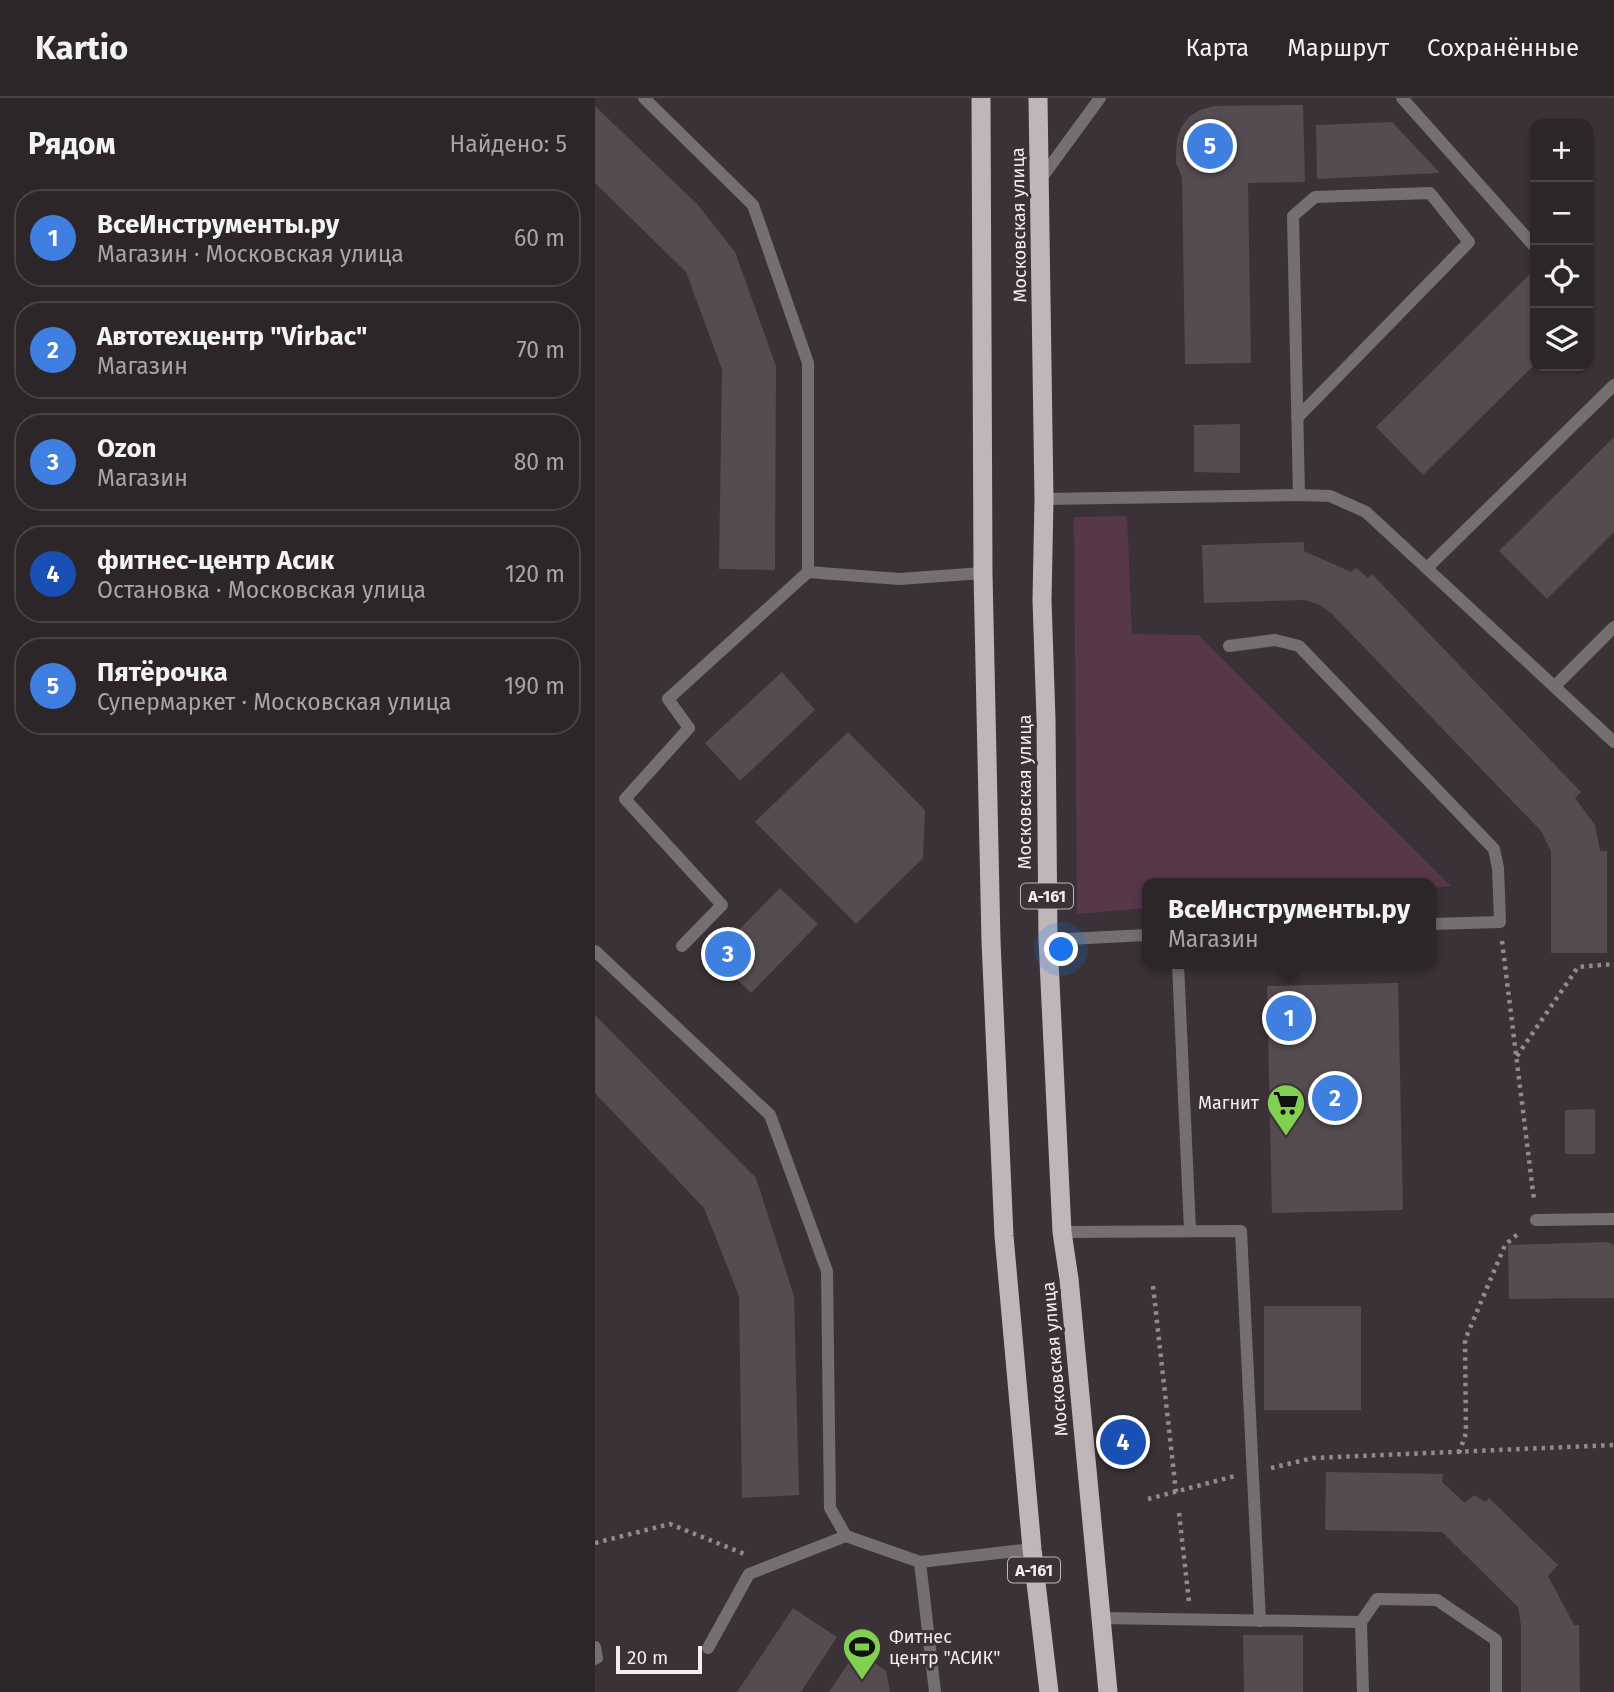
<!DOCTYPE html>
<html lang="ru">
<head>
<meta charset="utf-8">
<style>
	:root { --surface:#2c2628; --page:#342e30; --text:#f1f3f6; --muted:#a6a5a8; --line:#484345; --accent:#d93025 }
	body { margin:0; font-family:"Fira Sans",sans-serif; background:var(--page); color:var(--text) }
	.controls { position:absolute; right:21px; top:21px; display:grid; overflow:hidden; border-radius:14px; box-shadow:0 2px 5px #0004 }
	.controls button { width:63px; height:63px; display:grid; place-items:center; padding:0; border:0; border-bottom:2px solid var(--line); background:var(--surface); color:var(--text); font:35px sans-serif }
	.scale { position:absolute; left:21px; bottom:18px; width:86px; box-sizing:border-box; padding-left:7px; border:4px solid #f3eef0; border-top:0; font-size:19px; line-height:24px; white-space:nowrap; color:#f3eef0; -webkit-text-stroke:5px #3a3236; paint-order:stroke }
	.you { position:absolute; left:467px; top:852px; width:24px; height:24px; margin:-18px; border:5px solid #fff; border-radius:50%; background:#1a73e8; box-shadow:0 0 0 10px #1a73e833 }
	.badge { display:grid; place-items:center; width:46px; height:46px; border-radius:50%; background:var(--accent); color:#fff; font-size:23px; font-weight:700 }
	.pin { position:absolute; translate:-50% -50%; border:4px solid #fff; box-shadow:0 2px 7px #0006 }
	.popup { position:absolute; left:547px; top:780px; width:294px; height:91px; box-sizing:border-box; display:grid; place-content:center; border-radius:14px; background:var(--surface); filter:drop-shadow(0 2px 5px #0005); font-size:23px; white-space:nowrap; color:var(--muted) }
	.popup b { font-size:26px; color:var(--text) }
	.popup::after { content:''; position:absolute; left:50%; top:100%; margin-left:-14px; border:14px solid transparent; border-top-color:var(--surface) }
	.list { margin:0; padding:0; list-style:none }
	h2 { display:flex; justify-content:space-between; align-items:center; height:91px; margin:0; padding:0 28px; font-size:30px }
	h2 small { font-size:23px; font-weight:400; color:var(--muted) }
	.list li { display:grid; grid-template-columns:46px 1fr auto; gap:21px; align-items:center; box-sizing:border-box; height:98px; margin:0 14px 14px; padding:0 14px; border:2px solid var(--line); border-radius:28px }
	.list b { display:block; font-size:26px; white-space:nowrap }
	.list p { margin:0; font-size:23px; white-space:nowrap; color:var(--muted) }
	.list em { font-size:23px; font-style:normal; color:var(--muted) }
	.icon { flex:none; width:38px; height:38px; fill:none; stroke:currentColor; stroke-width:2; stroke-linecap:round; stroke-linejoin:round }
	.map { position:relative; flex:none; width:1019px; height:1594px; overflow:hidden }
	header { display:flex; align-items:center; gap:42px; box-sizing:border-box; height:98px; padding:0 35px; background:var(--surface); border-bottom:2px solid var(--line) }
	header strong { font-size:33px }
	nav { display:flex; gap:38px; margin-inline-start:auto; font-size:24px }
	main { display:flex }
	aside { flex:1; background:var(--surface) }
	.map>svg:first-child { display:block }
</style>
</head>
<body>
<header>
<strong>Kartio</strong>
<nav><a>Карта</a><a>Маршрут</a><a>Сохранённые</a></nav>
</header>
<main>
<aside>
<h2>Рядом<small>Найдено: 5</small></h2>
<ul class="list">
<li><span class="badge" style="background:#3f7fe0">1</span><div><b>ВсеИнструменты.ру</b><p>Магазин · Московская улица</p></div><em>60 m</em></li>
<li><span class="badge" style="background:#3f7fe0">2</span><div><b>Автотехцентр &quot;Virbac&quot;</b><p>Магазин</p></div><em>70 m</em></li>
<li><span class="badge" style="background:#3f7fe0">3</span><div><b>Ozon</b><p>Магазин</p></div><em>80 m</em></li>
<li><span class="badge" style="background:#1a4fb4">4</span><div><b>фитнес-центр Асик</b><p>Остановка · Московская улица</p></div><em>120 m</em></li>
<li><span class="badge" style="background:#3f7fe0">5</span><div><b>Пятёрочка</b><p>Супермаркет · Московская улица</p></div><em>190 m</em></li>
</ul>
</aside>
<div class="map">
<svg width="1019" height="1594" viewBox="0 0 1019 1594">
	<rect width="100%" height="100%" fill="#3a3236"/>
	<!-- green -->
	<path fill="#563849" d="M532,418L537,536L603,537L856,788L836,790V785H552V810L482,816L479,419Z"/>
	<!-- building -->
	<g fill="#544c50">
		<path d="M708,7L710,84L653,85L656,265L590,266L587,79L581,66V56L582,40L587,28L595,18L605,12L618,8Z"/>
		<path d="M0,8L103,107L140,154L181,268L180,472L124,471L127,271L91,174L0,85Z"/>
		<path d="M797,24L845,75L722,81L721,27Z"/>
		<path d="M940,171V266L828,377L781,329Z"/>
		<path d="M645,326V375L599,374V327Z"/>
		<path d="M1019,339V434L952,501L904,453Z"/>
		<path d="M709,444V453L756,474L761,470L773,480L777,476L986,694L980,700L1000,727L1005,753H1012V855H956V753L946,733L736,515L725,507L710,502L609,505L607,447Z"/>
		<path d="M187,574L220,612L145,683L110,645Z"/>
		<path d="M253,634L330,712L328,760L261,826L160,724Z"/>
		<path d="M185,790L223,826L156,895L118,858Z"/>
		<path d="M803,885L808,1112L677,1115L672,888Z"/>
		<path d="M0,917L161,1080L199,1198L204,1397L147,1400L144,1198L109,1110L0,995Z"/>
		<path d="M1000,1011V1056H970V1012Z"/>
		<path d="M1013,1144L1019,1147V1200L914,1201L913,1147Z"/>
		<rect x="669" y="1208" width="97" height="104"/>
		<path d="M731,1374L848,1376L847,1384L870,1405L879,1397L890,1404L894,1400L963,1467L953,1478L979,1527H984L985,1594H926V1528L923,1509L847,1434L730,1432Z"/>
		<path d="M198,1510L242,1539L206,1594H142Z"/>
		<path d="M648,1537H708V1594H649Z"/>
		<path d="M262,1552L291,1573L295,1594H234Z"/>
	</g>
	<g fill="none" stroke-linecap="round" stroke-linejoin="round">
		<!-- path -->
		<g stroke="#928b8e" stroke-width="4.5" stroke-dasharray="3.5 5" stroke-linecap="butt">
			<path d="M907,843L939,1102"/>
			<path d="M922,958L983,869L1019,866"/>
			<path d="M558,1188L581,1394"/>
			<path d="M864,1355L871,1335L870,1242L910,1147L925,1134"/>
			<path d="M676,1370L718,1360L1019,1347"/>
			<path d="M553,1401L640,1378"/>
			<path d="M584,1415L594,1504"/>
			<path d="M0,1445L75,1426L152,1457"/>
		</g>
		<!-- service -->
		<g stroke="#747072" stroke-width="12">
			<path d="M49,0L158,107L213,265V474L304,481L388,475"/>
			<path d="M807,0L940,149"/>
			<path d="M445,82L505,0"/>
			<path d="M702,320L874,144L835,95L720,99L698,118L704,397"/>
			<path d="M449,401L704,397L735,398L771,414L1019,644"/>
			<path d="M833,469L1019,287"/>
			<path d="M634,548L680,542L704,548L899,751L903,770L905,824L836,826"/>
			<path d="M960,588L1019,529"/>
			<path d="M453,842L552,837"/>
			<path d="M87,848L127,807L30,701L94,630L73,601L213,474"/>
			<path d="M0,853L175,1017L232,1173L235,1410L251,1438L325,1464L437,1451"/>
			<path d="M583,866L595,1132"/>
			<path d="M941,1122L1019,1121"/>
			<path d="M467,1134L646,1133L665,1523"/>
			<path d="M325,1464L340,1594"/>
			<path d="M505,1520L766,1524L768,1594"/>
			<path d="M766,1524L782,1501L842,1502L901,1542V1594"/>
			<path d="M0,1549L2,1560L0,1561"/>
			<path d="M113,1550L154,1476L251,1438"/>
		</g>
		<!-- trunk -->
		<g stroke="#beb6ba" stroke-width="19">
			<path d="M386,0L388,475L396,843L409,1138L437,1451L454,1594"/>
			<path d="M443,0L449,401L447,502L451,621L453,842L467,1134L474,1181L513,1594"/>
		</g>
	</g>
	<!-- icons -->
	<defs>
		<g id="supermarket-pin" transform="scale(2.0125)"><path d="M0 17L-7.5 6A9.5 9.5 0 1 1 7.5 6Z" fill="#81d050" stroke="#3a3236"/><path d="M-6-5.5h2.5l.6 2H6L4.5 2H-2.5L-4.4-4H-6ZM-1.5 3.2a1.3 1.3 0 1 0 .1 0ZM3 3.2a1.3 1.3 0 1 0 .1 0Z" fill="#111"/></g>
		<g id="stadium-pin" transform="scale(2.0125)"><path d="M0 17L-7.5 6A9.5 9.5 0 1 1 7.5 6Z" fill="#81d050" stroke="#3a3236"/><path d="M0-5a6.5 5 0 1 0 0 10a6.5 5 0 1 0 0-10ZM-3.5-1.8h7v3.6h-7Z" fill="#111"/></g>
	</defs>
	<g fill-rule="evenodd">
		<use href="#supermarket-pin" x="691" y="1005"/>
		<use href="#stadium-pin" x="267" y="1549"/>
	</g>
	<g text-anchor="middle" stroke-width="6" stroke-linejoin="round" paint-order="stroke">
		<!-- shield labels -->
		<g fill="#3a3236" stroke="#bcb6b8" stroke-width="2">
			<rect x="426" y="785.5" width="52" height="25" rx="5"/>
			<rect x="413" y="1459.5" width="52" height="25" rx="5"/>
		</g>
		<g font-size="16" font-weight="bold" fill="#f3eef0">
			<text x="452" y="804">А-161</text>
			<text x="439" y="1478">А-161</text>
		</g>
		<!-- street labels -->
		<g font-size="18" fill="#f3eef0" stroke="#3a3236">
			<text transform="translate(424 127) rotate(-91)" y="6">Московская улица</text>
			<text transform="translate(430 694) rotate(-90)" y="6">Московская улица</text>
			<text transform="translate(460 1261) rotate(-95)" y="6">Московская улица</text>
		</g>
		<!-- poi labels -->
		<g font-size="18" fill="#f3eef0" stroke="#3a3236" text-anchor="end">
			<text x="664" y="1011">Магнит</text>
			<text x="294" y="1545" text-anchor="start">Фитнес<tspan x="294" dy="21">центр "АСИК"</tspan></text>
		</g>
	</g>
</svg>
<div class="controls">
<button>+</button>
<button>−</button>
<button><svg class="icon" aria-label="locate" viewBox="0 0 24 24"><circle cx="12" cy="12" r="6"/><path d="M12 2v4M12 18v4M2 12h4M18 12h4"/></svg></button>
<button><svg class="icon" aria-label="layers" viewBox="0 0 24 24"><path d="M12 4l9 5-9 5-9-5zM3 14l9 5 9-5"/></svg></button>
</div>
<div class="scale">20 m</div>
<div class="you"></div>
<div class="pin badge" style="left:694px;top:920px;background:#3f7fe0">1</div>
<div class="popup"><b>ВсеИнструменты.ру</b>Магазин</div>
<div class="pin badge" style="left:740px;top:1000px;background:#3f7fe0">2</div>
<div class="pin badge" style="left:133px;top:856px;background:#3f7fe0">3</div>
<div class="pin badge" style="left:528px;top:1344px;background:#1a4fb4">4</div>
<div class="pin badge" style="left:615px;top:48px;background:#3f7fe0">5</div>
</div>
</main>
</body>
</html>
